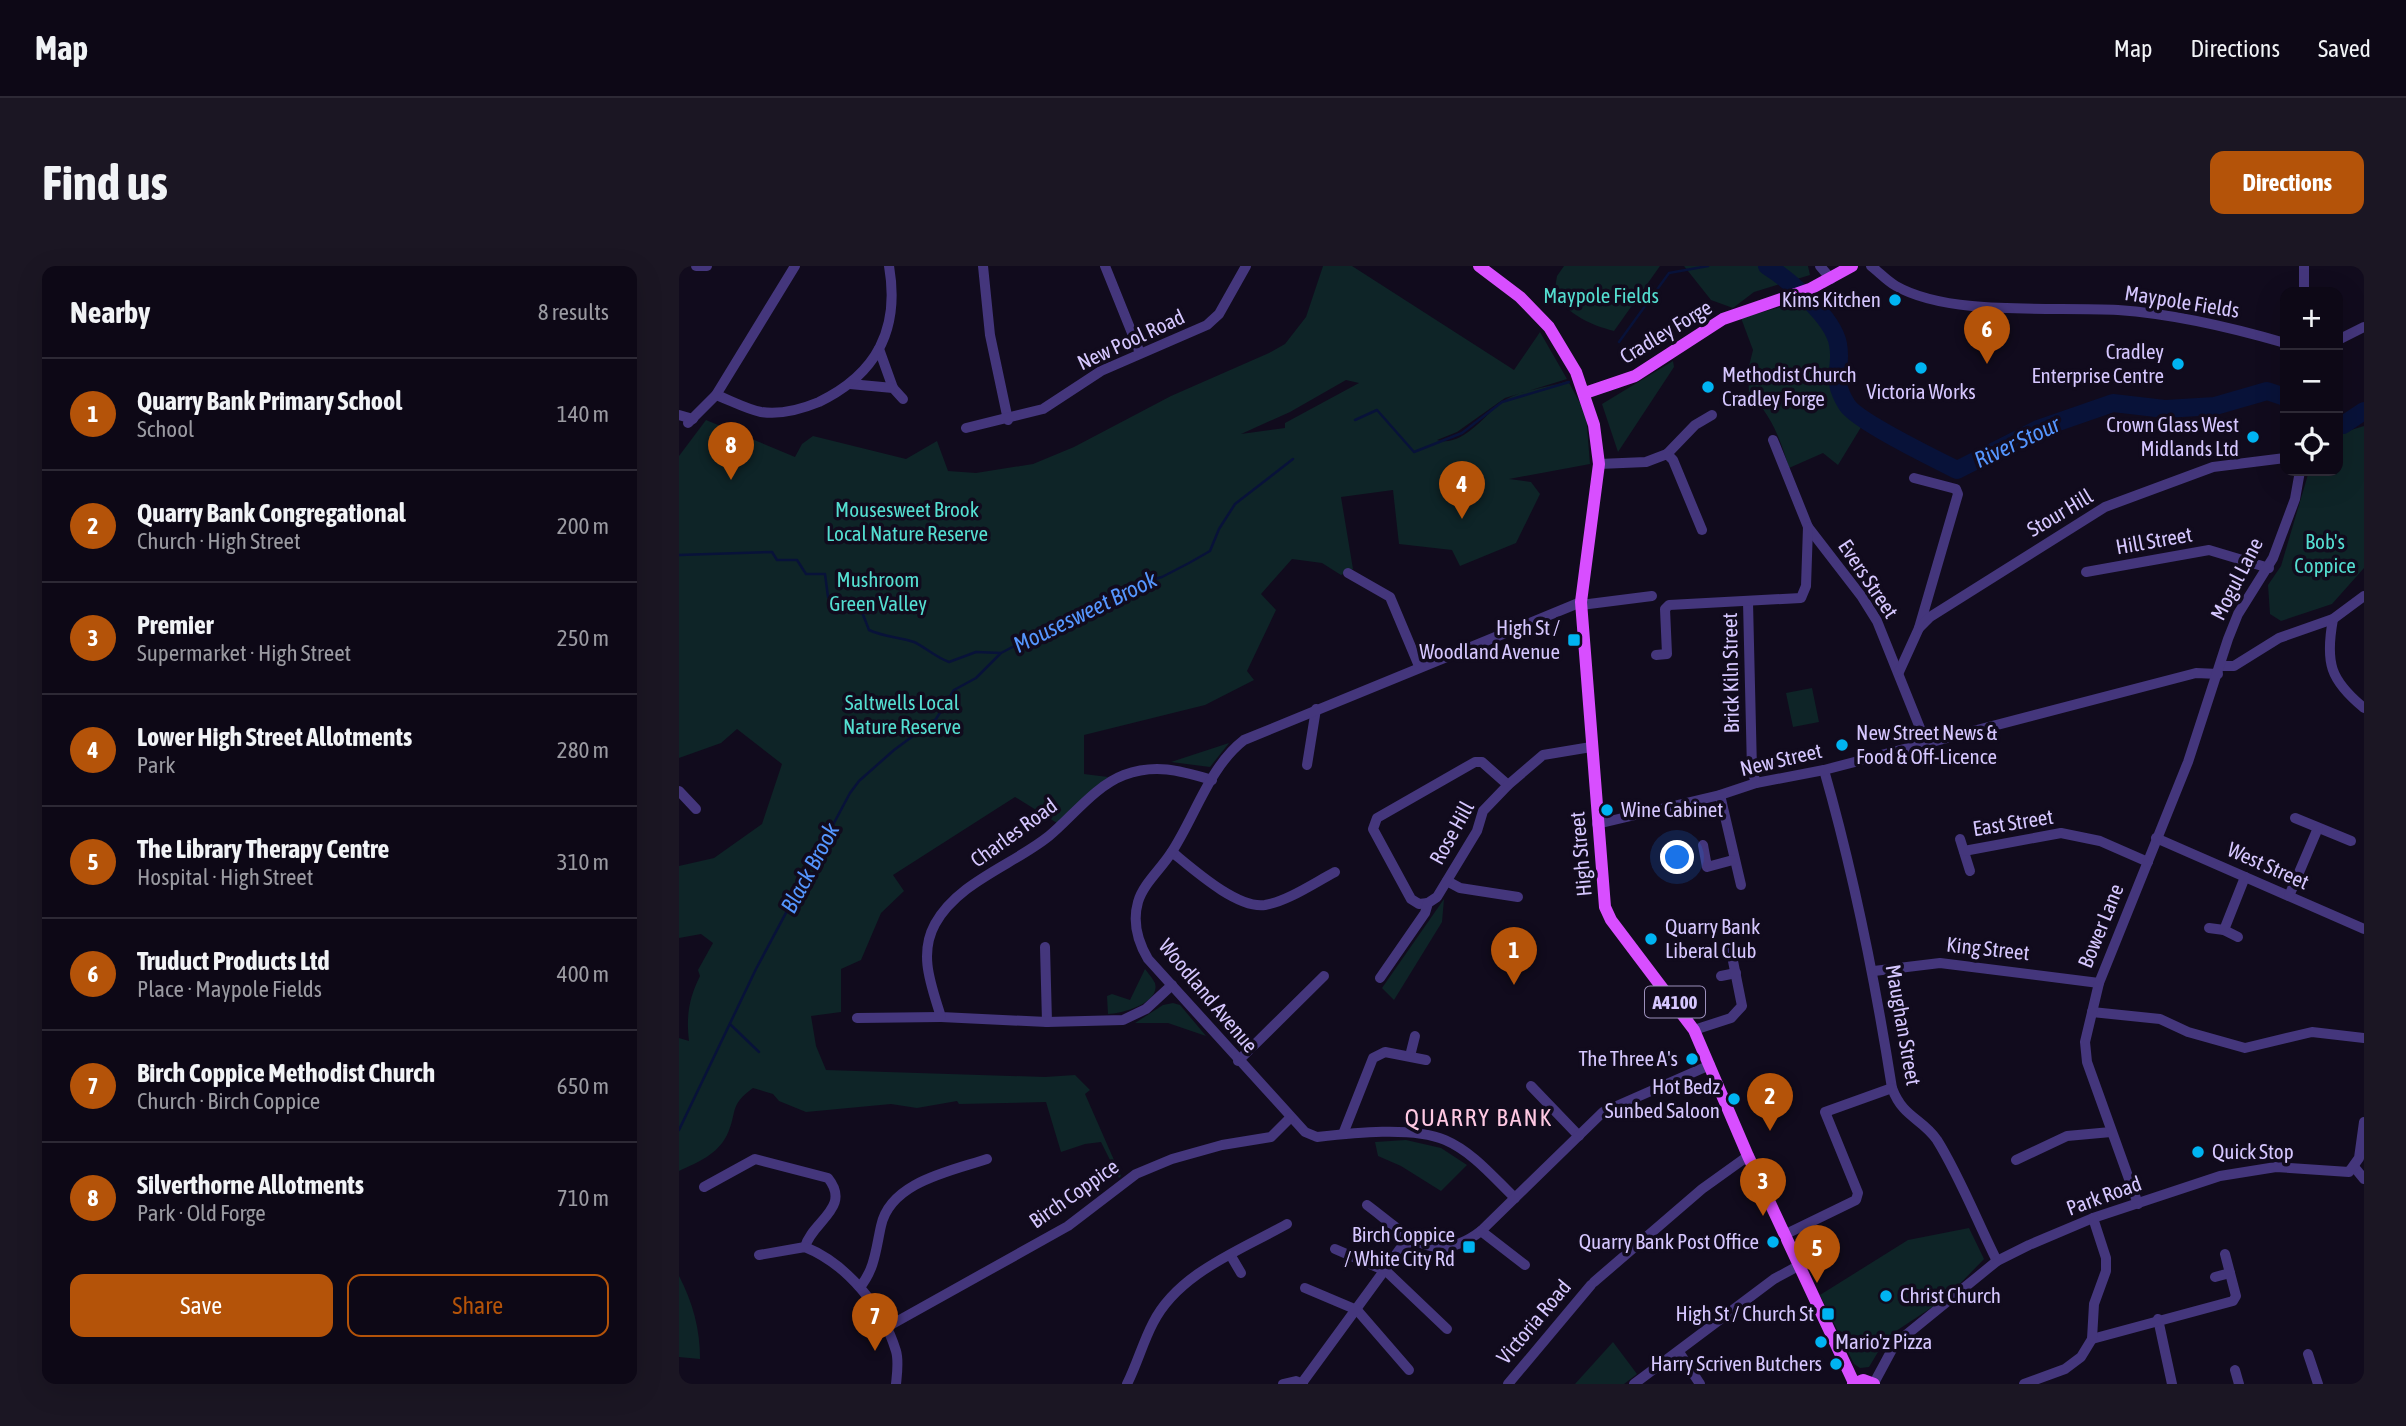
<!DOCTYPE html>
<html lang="en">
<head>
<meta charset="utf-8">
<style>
	:root { --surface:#0d0816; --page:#1b1623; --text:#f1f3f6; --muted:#9a9aa1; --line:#2d2935; --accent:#b45309 }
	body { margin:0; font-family:"Asap Condensed",sans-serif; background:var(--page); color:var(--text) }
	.controls { position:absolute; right:21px; top:21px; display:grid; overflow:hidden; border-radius:14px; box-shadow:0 7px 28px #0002 }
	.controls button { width:63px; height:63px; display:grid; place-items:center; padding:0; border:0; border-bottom:2px solid var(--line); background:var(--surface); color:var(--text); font:35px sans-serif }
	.you { position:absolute; left:999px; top:592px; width:24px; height:24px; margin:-18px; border:5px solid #fff; border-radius:50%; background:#1a73e8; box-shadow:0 0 0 10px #1a73e833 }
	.badge { display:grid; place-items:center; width:46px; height:46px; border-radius:50%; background:var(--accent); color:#fff; font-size:23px; font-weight:700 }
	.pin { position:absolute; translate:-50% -58px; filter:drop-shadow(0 2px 4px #0008) }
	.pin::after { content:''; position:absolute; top:37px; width:24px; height:21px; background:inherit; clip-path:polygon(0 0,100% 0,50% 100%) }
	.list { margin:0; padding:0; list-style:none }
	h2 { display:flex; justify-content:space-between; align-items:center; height:91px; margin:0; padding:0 28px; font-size:30px }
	h2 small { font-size:23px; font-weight:400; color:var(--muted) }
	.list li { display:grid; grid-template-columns:46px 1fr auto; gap:21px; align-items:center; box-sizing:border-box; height:112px; padding:0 28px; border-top:2px solid var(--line) }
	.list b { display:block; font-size:26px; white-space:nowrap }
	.list p { margin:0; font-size:23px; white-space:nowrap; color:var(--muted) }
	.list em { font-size:23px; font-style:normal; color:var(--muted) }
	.actions { display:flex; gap:14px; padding:21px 28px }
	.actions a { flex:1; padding:16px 0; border:2px solid var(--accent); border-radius:14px; text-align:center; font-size:24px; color:var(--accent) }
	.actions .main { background:var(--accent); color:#fff }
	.icon { flex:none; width:38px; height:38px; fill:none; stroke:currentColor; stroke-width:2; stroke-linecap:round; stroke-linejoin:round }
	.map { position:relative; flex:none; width:1685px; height:1118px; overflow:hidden; border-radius:14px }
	header { display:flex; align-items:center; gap:42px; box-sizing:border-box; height:98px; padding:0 35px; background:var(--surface); border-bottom:2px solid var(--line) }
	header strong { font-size:33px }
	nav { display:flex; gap:38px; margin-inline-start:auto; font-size:24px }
	.intro { display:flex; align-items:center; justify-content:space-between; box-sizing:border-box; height:168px; padding:0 42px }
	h1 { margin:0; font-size:49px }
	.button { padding:18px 32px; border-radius:14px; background:var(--accent); color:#fff; font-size:24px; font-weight:700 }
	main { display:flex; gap:42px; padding:0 42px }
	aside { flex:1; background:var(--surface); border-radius:14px; box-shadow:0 7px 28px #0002 }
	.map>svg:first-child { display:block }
</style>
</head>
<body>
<header>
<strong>Map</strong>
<nav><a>Map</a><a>Directions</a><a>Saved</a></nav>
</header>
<div class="intro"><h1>Find us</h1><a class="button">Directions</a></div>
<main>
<aside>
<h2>Nearby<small>8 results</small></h2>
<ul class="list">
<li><span class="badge">1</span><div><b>Quarry Bank Primary School</b><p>School</p></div><em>140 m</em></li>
<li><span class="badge">2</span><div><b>Quarry Bank Congregational</b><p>Church · High Street</p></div><em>200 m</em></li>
<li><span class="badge">3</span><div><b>Premier</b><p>Supermarket · High Street</p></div><em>250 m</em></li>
<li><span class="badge">4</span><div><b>Lower High Street Allotments</b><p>Park</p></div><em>280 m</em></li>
<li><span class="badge">5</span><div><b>The Library Therapy Centre</b><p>Hospital · High Street</p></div><em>310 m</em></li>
<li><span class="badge">6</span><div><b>Truduct Products Ltd</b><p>Place · Maypole Fields</p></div><em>400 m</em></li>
<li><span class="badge">7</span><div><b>Birch Coppice Methodist Church</b><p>Church · Birch Coppice</p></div><em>650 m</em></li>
<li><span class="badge">8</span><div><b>Silverthorne Allotments</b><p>Park · Old Forge</p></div><em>710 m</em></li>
</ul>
<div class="actions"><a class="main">Save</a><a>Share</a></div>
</aside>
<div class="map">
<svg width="1685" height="1118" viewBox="0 0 1685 1118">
	<rect width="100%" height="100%" fill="#110b1d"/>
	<!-- green -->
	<g fill="#0e2427" fill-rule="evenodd">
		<path d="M644,0H673L835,104L861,66L888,113L826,132L778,166L758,174C782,182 805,150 822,137C838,124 869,122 889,115L907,148L911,198L830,213L852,216L861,228L837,277L781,300L773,284L720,278L714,224L662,231L674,303L662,309L643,297L613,293L582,328L597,344L568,405L575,414L526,439L405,469V508L429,511L378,557L336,531L214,609L225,625L202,647L182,694L162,703V746L132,750L137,780L147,804L366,811L396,809L411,824L406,828L442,910L440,912L422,876L406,878L382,886L367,836L280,838L278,835L238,842L212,838L127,846L100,835L94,828L74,822C49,840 59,846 48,869C38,889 19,896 0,905V772L10,775C7,750 10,732 21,710L19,704L34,677L22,668L0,672V600L35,592L83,558L103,498L58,463L42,477L0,492V190L27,154L116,191L123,178L134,170L227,193L258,175L269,205L297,207L354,198L395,181L492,130L590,87L606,78L627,51ZM667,114L680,117L606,157V162L562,168L611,146Z"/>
		<path d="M885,0H981L935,65C909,58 893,50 875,29L878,10Z"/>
		<path d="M1005,0H1129L1131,9L1075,26L1054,42L1032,34Z"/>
		<path d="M1123,35L1129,36L1144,50L1159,78L1156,117L1170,143L1187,153L1159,199L1144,187L1110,202C1102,175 1092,147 1070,128L1069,104L1074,84L1062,52Z"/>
		<path d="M994,95L995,101L939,186L923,138Z"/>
		<path d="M1685,160V302L1653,338L1602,355L1591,348L1589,319L1602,300L1630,205H1659V168Z"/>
		<path d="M1133,422L1140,456L1114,461L1107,427Z"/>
		<path d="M550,477L531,501L492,496Z"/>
		<path d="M765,633L763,656L715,734L703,722Z"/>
		<path d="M466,703C469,707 474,713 476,717C482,737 442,748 429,748L428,730L433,728L451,734Z"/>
		<path d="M494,737L501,739L527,770L489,757H456L484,739Z"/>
		<path d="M727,874L762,882L788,899L762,925L722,900L699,890L696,876Z"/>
		<path d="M1290,962L1305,993L1267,1032L1208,1071L1190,1101L1181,1102L1175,1098L1141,1029L1229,974Z"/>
		<path d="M0,1010C14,1037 21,1063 21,1093L0,1091Z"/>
		<path d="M934,1076L958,1108L945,1118H896Z"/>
	</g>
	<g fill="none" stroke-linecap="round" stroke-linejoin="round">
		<!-- stream -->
		<g stroke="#081239" stroke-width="2.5">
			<path d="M940,76L990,7L1029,0"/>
			<path d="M676,154L698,144L735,186L783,167L823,136L890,116"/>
			<path d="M0,289L93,286L98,294H118L127,308H146L149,331L155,330L164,343L183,346L190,364C205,371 220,371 235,376C246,381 256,391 270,396L297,386L322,387L451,320L483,311L510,297L531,285L540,263L556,238L614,193"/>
			<path d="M52,759L80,786"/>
			<path d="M0,864L77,703L171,527L180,515L215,484L257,453L275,424L297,412L321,388"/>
		</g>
		<!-- river -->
		<g stroke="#081239" stroke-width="18">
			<path d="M1088,0C1110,14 1154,51 1159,78C1164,105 1150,110 1168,139C1178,155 1258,194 1278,204L1359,163L1434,137L1486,143L1536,140L1588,125L1606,131"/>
			<path d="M1659,157L1664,159L1685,145"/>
		</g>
		<!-- minor -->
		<g stroke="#44367c" stroke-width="10">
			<path d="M17,0H28"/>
			<path d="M304,0L311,69L329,154"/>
			<path d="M426,0L461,87"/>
			<path d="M1141,0L1152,13"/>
			<path d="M1192,0C1200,6 1208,15 1217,20C1271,51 1376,40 1439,44C1496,48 1551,61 1606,77"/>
			<path d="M1625,0V26"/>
			<path d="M1659,74L1685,61"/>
			<path d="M200,83L214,122"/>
			<path d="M171,118L214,122L224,133"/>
			<path d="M37,129C51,134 67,143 82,146C101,149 123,143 140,136C198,108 221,63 210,0"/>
			<path d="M0,149L14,153"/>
			<path d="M9,157L37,129L116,0"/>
			<path d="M287,162L364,143L422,105L528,59L540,48L567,0"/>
			<path d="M1094,174L1129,261L1183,331L1198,355L1247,477"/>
			<path d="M988,188L1016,159L1033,149"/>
			<path d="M920,198L967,196L988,188L994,194L1023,264"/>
			<path d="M1235,212L1277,223L1279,228L1240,362"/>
			<path d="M1407,306L1530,284L1590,302"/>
			<path d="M669,307L711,331L740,400"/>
			<path d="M1069,336L1073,504L1077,517"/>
			<path d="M902,339L973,330"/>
			<path d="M1654,353C1646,397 1651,414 1685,442"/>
			<path d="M977,389L988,388L986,343L990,339L1122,332L1127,320L1129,261"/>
			<path d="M1541,400H1555L1600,372L1654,353L1685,330"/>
			<path d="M1220,406L1240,362L1251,351L1426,241L1534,201L1606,192"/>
			<path d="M628,499L637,443"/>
			<path d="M1145,504C1175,609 1196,714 1213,822C1224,852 1243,852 1258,874C1280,909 1299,957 1318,995"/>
			<path d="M0,525L17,543"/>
			<path d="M1041,529L1062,619"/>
			<path d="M1616,552L1672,575"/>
			<path d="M918,558L1041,529L1077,517L1145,504L1517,407L1539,408"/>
			<path d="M1477,572L1685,663"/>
			<path d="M1281,573L1291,605"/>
			<path d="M1024,579L1028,601L1054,594"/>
			<path d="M1285,585L1382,567L1421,575L1469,596"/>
			<path d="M493,586C514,603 558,643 586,639C609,635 635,617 656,606"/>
			<path d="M768,615L781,622L839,631"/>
			<path d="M1610,630L1639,562"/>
			<path d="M749,637L740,638L732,633L694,563L698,552L796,496H803L829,519"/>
			<path d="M1530,662L1545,664L1559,671"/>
			<path d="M1545,664L1566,611"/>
			<path d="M366,681L368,756"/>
			<path d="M1195,705L1261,697L1420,717"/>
			<path d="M1042,710L1057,707"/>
			<path d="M701,712L746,647L749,637L758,631L798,565L804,545L829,519L864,489L912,481"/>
			<path d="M493,719L467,743L444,754L368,756L262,751C253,721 239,689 256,658C279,616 334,599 370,570C393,551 416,520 445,509C477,497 502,505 533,514"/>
			<path d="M1413,746L1481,753L1509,766L1566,782L1633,766L1685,772"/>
			<path d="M178,752L262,751"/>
			<path d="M1015,764L1052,752L1063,740L1052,685"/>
			<path d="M731,790L736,770"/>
			<path d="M559,795L645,710"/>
			<path d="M852,820L900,870"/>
			<path d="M664,868L694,792L706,786L747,794"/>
			<path d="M1337,894L1388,870L1432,866"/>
			<path d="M1676,902L1685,913"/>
			<path d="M25,921L76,893L149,912C173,942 133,955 126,981"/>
			<path d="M836,932C815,912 794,886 766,874C734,860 673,867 638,871L626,866L469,693C459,676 453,657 459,636C464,618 482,603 492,587C516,551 530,501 565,474L902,336"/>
			<path d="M1459,938L1408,796L1406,776L1420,717L1509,496L1549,373L1559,348L1594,292L1616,233L1621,205"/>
			<path d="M688,939C727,968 754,1002 802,965L924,846L1031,799"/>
			<path d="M802,965L846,999"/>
			<path d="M1105,969L1177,934L1179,927L1146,846L1213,822"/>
			<path d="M656,983L707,1005L768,1063"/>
			<path d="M80,989L126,981C168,998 204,1042 217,1085C220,1095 218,1108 217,1118"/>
			<path d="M552,990L562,1007"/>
			<path d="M1536,1011L1551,1007"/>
			<path d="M915,1016L1023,923L1069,890"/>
			<path d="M181,1021C196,1003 197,982 202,960C211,916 272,905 308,893"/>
			<path d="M626,1022L678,1044L730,1104"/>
			<path d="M1479,1053L1493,1118"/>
			<path d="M208,1061L389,960L457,908L493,893L543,879L592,871L611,852"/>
			<path d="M1413,1073L1554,1035L1557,1030L1546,988"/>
			<path d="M1000,1086L1021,1118"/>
			<path d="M1629,1088L1639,1118"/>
			<path d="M1556,1104L1560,1118"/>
			<path d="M623,1117L721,983L734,974"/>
			<path d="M1195,1117L1216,1078L1318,995L1350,979L1414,952L1541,910L1597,901L1670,906L1680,892L1685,856"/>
			<path d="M448,1118C458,1098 464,1076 474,1057C499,1007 562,984 608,958"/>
			<path d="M604,1118L617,1115L624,1118"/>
			<path d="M829,1118L912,1019"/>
			<path d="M955,1118L1095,1013L1119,1000"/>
			<path d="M1345,1118L1386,1103L1402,1091L1413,1073L1415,1038L1427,1005V992L1414,952"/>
		</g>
		<!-- major -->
		<g stroke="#d84eff" stroke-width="12">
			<path d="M800,0L841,31L870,61L897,106L915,159L920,198L902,336L926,641L932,654L1015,764L1069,890L1175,1117"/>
			<path d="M906,127L956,110L1044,53L1131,23L1173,0"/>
			<path d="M1174,1118L1184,1114L1195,1118"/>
		</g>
	</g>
	<!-- markers -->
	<g fill="#00b4f2" stroke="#110b1d" stroke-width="2.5">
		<circle cx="1216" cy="34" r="7"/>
		<circle cx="1499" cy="98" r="7"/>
		<circle cx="1242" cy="102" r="7"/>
		<circle cx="1029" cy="121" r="7"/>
		<circle cx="1574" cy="171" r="7"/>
		<rect x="888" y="367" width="14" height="14" rx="3.5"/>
		<circle cx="1163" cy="479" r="7"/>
		<circle cx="928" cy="544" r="7"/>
		<circle cx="972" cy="673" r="7"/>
		<circle cx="1013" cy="793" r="7"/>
		<circle cx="1055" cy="833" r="7"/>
		<circle cx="1519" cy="886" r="7"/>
		<circle cx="1094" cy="976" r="7"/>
		<rect x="783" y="974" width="14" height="14" rx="3.5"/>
		<circle cx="1207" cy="1030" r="7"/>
		<rect x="1142" y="1041" width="14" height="14" rx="3.5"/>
		<circle cx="1142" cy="1076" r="7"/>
		<circle cx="1157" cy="1098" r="7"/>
	</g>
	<g text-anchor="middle" stroke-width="7" stroke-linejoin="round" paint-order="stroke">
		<!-- shield labels -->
		<rect fill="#110b1d" stroke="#9b8fbb" stroke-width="2" x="966" y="720.5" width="60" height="31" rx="5"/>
		<g font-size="19" font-weight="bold" fill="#d6c7ff">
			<text x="996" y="743">A4100</text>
		</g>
		<!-- park labels -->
		<g font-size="21" fill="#54ded1" stroke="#110b1d">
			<text x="922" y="37">Maypole Fields</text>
			<text x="228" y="251">Mousesweet Brook<tspan x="228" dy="24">Local Nature Reserve</tspan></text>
			<text x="1646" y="283">Bob's<tspan x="1646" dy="24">Coppice</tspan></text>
			<text x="199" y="321">Mushroom<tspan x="199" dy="24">Green Valley</tspan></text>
			<text x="223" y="444">Saltwells Local<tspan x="223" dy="24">Nature Reserve</tspan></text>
		</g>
		<!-- poi labels -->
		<g font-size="21" fill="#d6c7ff" stroke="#110b1d" text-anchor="end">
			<text x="1202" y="41">Kims Kitchen</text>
			<text x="1485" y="93">Cradley<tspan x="1485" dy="24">Enterprise Centre</tspan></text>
			<text x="1043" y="116" text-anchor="start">Methodist Church<tspan x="1043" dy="24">Cradley Forge</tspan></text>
			<text x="1242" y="133" text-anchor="middle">Victoria Works</text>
			<text x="1560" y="166">Crown Glass West<tspan x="1560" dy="24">Midlands Ltd</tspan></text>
			<text x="881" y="369">High St /<tspan x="881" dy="24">Woodland Avenue</tspan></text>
			<text x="1177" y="474" text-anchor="start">New Street News &amp;<tspan x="1177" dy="24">Food &amp; Off-Licence</tspan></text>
			<text x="942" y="551" text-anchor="start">Wine Cabinet</text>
			<text x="986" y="668" text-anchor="start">Quarry Bank<tspan x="986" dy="24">Liberal Club</tspan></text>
			<text x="999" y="800">The Three A's</text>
			<text x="1041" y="828">Hot Bedz<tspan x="1041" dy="24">Sunbed Saloon</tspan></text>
			<text x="1533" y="893" text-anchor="start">Quick Stop</text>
			<text x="776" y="976">Birch Coppice<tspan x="776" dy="24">/ White City Rd</tspan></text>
			<text x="1080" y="983">Quarry Bank Post Office</text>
			<text x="1221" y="1037" text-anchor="start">Christ Church</text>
			<text x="1135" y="1055">High St / Church St</text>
			<text x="1156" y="1083" text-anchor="start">Mario'z Pizza</text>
			<text x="1143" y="1105">Harry Scriven Butchers</text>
		</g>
		<!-- street labels -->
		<g font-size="21" fill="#d6c7ff" stroke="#110b1d">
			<text transform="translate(1503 36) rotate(9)" y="7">Maypole Fields</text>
			<text transform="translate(987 66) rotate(-31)" y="7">Cradley Forge</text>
			<text transform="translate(452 74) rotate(-25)" y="7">New Pool Road</text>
			<text transform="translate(1381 247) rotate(-31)" y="7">Stour Hill</text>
			<text transform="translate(1475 275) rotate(-10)" y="7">Hill Street</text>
			<text transform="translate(1189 313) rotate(56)" y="7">Evers Street</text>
			<text transform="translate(1558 313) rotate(-63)" y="7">Mogul Lane</text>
			<text transform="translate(1052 407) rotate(-91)" y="7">Brick Kiln Street</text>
			<text transform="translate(1102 494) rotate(-13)" y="7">New Street</text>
			<text transform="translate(1334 557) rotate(-9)" y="7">East Street</text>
			<text transform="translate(335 567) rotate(-36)" y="7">Charles Road</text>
			<text transform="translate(773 567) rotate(-61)" y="7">Rose Hill</text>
			<text transform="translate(902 588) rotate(-95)" y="7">High Street</text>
			<text transform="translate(1589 600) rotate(24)" y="7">West Street</text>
			<text transform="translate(1422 660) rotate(-68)" y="7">Bower Lane</text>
			<text transform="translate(1309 683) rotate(6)" y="7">King Street</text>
			<text transform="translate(529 730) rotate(50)" y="7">Woodland Avenue</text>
			<text transform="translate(1224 759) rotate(80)" y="7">Maughan Street</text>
			<text transform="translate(395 928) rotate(-35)" y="7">Birch Coppice</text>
			<text transform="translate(1425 930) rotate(-20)" y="7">Park Road</text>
			<text transform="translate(855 1056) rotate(-50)" y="7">Victoria Road</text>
		</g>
		<!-- water labels -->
		<g font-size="23" font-style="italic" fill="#5596ff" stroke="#110b1d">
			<text transform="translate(1338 176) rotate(-25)" y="8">River Stour</text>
			<text transform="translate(406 346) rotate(-26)" y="8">Mousesweet Brook</text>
			<text transform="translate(131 602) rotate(-62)" y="8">Black Brook</text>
		</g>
		<!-- quarter labels -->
		<g font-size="24" letter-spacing="2" fill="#ffc9e3" stroke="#110b1d">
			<text x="800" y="860">QUARRY BANK</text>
		</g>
	</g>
</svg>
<div class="controls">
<button>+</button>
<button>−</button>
<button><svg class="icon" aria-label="locate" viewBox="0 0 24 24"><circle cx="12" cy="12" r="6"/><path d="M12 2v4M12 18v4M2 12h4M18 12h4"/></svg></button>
</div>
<div class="you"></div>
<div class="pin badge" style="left:835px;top:719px">1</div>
<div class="pin badge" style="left:1091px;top:865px">2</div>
<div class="pin badge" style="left:1084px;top:950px">3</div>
<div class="pin badge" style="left:783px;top:253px">4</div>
<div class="pin badge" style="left:1138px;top:1017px">5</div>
<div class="pin badge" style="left:1308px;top:98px">6</div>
<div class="pin badge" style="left:196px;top:1085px">7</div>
<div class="pin badge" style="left:52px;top:214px">8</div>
</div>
</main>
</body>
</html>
